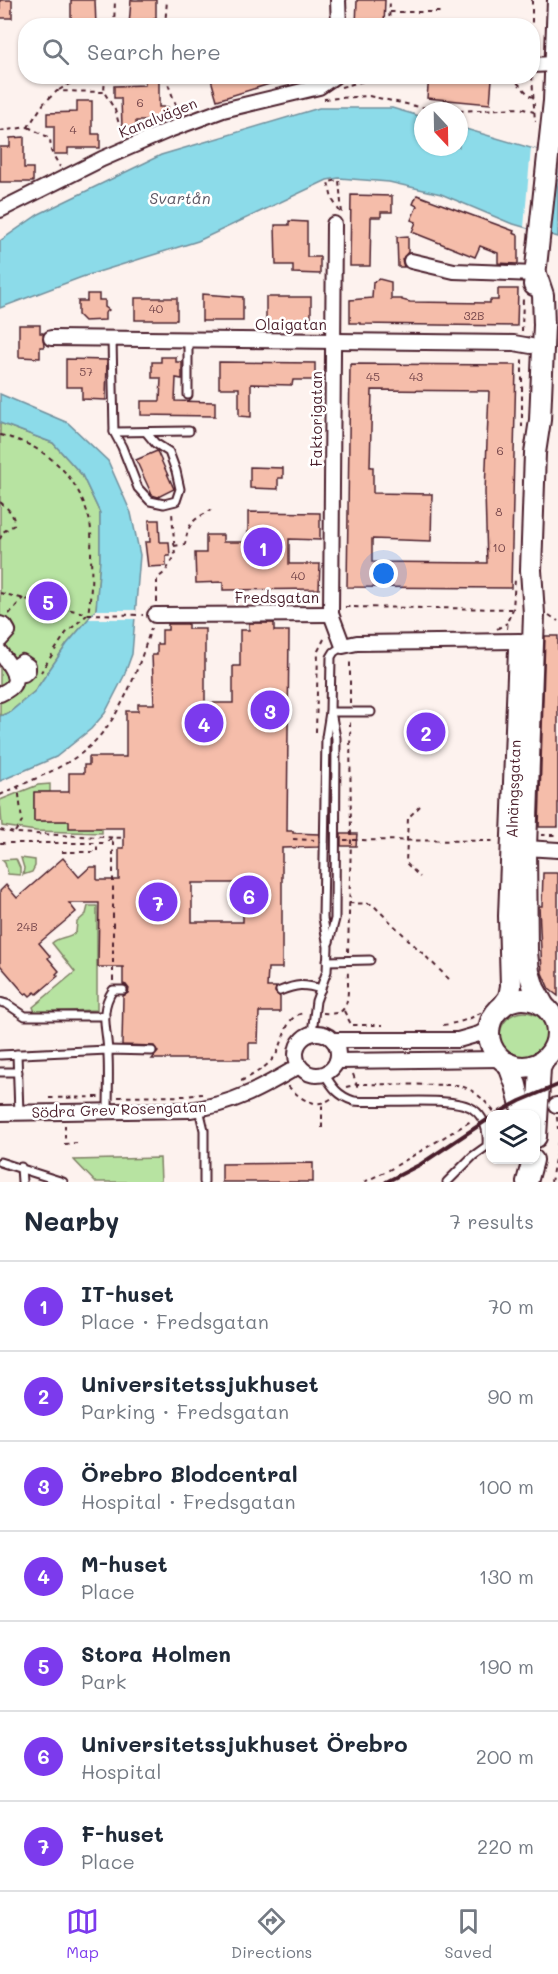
<!DOCTYPE html>
<html lang="en">
<head>
<meta charset="utf-8">
<style>
	:root { --surface:#fff; --page:#f6f6f7; --text:#1f2937; --muted:#747a83; --line:#e0e1e3; --accent:#7c3aed }
	body { margin:0; font-family:Mali,sans-serif; background:var(--page); color:var(--text) }
	.controls { position:absolute; right:18px; bottom:18px; display:grid; overflow:hidden; border-radius:12px; box-shadow:0 2px 4px #0004 }
	.controls button { width:54px; height:54px; display:grid; place-items:center; padding:0; border:0; border-bottom:2px solid var(--line); background:var(--surface); color:var(--text); font:30px sans-serif }
	.compass { position:absolute; left:414px; top:102px; width:54px; height:54px; border-radius:50%; background:var(--surface); box-shadow:0 2px 4px #0004; rotate:158deg }
	.you { position:absolute; left:384px; top:574px; width:21px; height:21px; margin:-15px; border:4px solid #fff; border-radius:50%; background:#1a73e8; box-shadow:0 0 0 9px #1a73e833 }
	.badge { display:grid; place-items:center; width:39px; height:39px; border-radius:50%; background:var(--accent); color:#fff; font-size:20px; font-weight:700 }
	.pin { position:absolute; translate:-50% -50%; border:3px solid #fff; box-shadow:0 2px 6px #0006 }
	.list { margin:0; padding:0; list-style:none }
	h2 { display:flex; justify-content:space-between; align-items:center; height:78px; margin:0; padding:0 24px; font-size:26px }
	h2 small { font-size:20px; font-weight:400; color:var(--muted) }
	.list li { display:grid; grid-template-columns:39px 1fr auto; gap:18px; align-items:center; box-sizing:border-box; height:90px; padding:0 24px; border-top:2px solid var(--line) }
	.list b { display:block; font-size:22px; white-space:nowrap }
	.list p { margin:0; font-size:20px; white-space:nowrap; color:var(--muted) }
	.list em { font-size:20px; font-style:normal; color:var(--muted) }
	.icon { flex:none; width:33px; height:33px; fill:none; stroke:currentColor; stroke-width:2; stroke-linecap:round; stroke-linejoin:round }
	.map { position:relative; flex:none; width:558px; height:1182px; overflow:hidden }
	.search { position:absolute; background:var(--surface); box-shadow:0 2px 4px #0004; left:18px; right:18px; top:18px; height:66px; display:flex; align-items:center; gap:15px; box-sizing:border-box; padding:0 21px; border-radius:24px; color:var(--muted); font-size:22px }
	.sheet { height:708px; background:var(--surface) }
	nav { display:flex; justify-content:space-around; align-items:center; box-sizing:border-box; height:84px; border-top:2px solid var(--line); background:var(--surface); font-size:16px; color:var(--muted) }
	nav a { display:grid; justify-items:center; gap:3px }
	nav .on { color:var(--accent) }
	.map>svg:first-child { display:block }
</style>
</head>
<body>
<div class="map">
<svg width="558" height="1182" viewBox="0 0 558 1182">
	<rect width="100%" height="100%" fill="#fdf2ee"/>
	<filter id="ink" filterUnits="userSpaceOnUse"><feTurbulence type="fractalNoise" baseFrequency=".0167" numOctaves="2"/><feDisplacementMap in="SourceGraphic" scale="12" xChannelSelector="R" yChannelSelector="G"/><feConvolveMatrix kernelMatrix="1 2 1 2 8 2 1 2 1" color-interpolation-filters="sRGB"/></filter>
	<g filter="url(#ink)">
		<!-- green -->
		<g fill="#b7e3a1" stroke="#808166" stroke-width="1.5">
			<path d="M0,423L53,443L82,475L100,513V560L96,610L67,644L35,691L10,712L0,716Z"/>
			<path d="M50,784V792L34,793V821H69L102,828V833L36,831L2,826L0,800L38,785Z"/>
			<path d="M21,858L35,860V866L32,872L23,875L24,868Z"/>
			<path d="M16,859L20,868V875L8,874L5,863L2,860Z"/>
			<path d="M88,906H97V1010L35,1012L33,1007L75,972L52,943C59,936 67,939 76,932L77,922L86,914Z"/>
			<circle cx="524" cy="1036" r="24"/>
			<path d="M160,1158L161,1182H95L74,1160Z"/>
		</g>
		<!-- water -->
		<g fill="#8cdbe9" stroke="#72909d" stroke-width="1.5">
			<path d="M319,108H392L423,117V147H459V127L558,156V237L510,223L441,194L389,182L339,178L327,180L198,241L82,277L0,308V241L39,214L161,155Z"/>
			<path d="M0,394L68,423L108,461L131,513L140,555L132,654L124,676L105,713L91,729L56,757L0,781V716L10,712L35,691L67,644L96,610L100,560V513L82,475L53,443L0,423Z"/>
		</g>
		<!-- pier -->
		<g fill="#fdf2ee">
			<path d="M531,148L558,156L551,235L524,227Z"/>
			<path d="M96,610H136V619H89Z"/>
		</g>
		<!-- building -->
		<g fill="#f5bdaa" stroke="#4a1f2b" stroke-width="1.5" fill-rule="evenodd">
			<rect x="0" y="0" width="12" height="18"/>
			<path d="M71,0H95L96,26H75V20H71Z"/>
			<path d="M131,0H156V18H154V26H129Z"/>
			<path d="M357,0H385L384,26H356Z"/>
			<path d="M145,76H159V107H168V121H136V127H122L121,98H114V86L145,85Z"/>
			<path d="M210,76H286V79L217,100Z"/>
			<path d="M429,76L492,79L490,104L427,98Z"/>
			<path d="M77,101H92V134H100V148H68V154H54V126H47V113L77,112Z"/>
			<path d="M24,137V168H33V182H0V147H10V138Z"/>
			<path d="M351,195L392,196V212H381V217H371L370,266H350Z"/>
			<path d="M417,195L514,231L513,233L518,235V264L498,263V253L480,246L475,257L412,232L416,222L411,220L417,206L413,204Z"/>
			<path d="M289,221L307,222V257H320V274L293,273V265H276L275,225H289Z"/>
			<path d="M408,236V252L402,260L404,267H398L397,237Z"/>
			<path d="M379,279L391,282V299H402V300L410,302L490,303V300H498V289H518L517,326L360,324V323H350V300L372,298L373,282Z"/>
			<path d="M87,294H99V300H105V307L109,310L105,313V320L84,321L78,315V301H87Z"/>
			<path d="M202,294L243,297V321H202Z"/>
			<rect x="266" y="297" width="45" height="26"/>
			<rect x="135" y="298" width="42" height="22"/>
			<path d="M19,325H40V333H43L44,347H40V358L19,357Z"/>
			<path d="M161,357H176V362H182V379L176,378L175,401L215,402V416L141,415V401H160L161,378H152V362H161Z"/>
			<path d="M66,359L107,360L106,400L82,399V387H66Z"/>
			<path d="M219,362L315,363V380H293L292,385L251,384V417L239,416V388H219Z"/>
			<path d="M350,364L516,365L511,588L347,587ZM372,390L489,391L485,492L487,563L372,562V539L431,541L432,494L373,493V467H370Z"/>
			<path d="M157,451L174,489L158,497L152,495L136,460Z"/>
			<path d="M250,467L283,468V478H278V489L250,488Z"/>
			<path d="M248,512L320,513V540L289,539V564H320L319,589L223,590V582L196,583L195,553H206V535H223V542H248Z"/>
			<path d="M149,520H159L160,542H169L170,556H166V566L148,567L145,542H150Z"/>
			<path d="M249,623H274V631H289L287,831H293V833L319,834V846L318,847L282,848V968H268L267,987H276L275,992L280,997V1012H259L258,1043H249V1059H152L158,1052L154,1046L122,1045L123,996L128,993L129,989L126,985L123,984V967H98L99,903H69L76,912L39,943L50,956L48,958L59,971L56,974L58,976L50,983L37,994L35,992L30,996L27,993L25,994L0,965V891L6,885L17,898L63,858L79,877L90,867H97V880H119V848H124V828H69V821H34V792H69V773H84V765H89V757H126V711H138V704H154L152,655H157V644H162V630H168V624H188V629H205V703H233V666H240V630H249ZM192,883H243V922H192Z"/>
			<path d="M545,636H558V827H539Z"/>
			<path d="M341,834H357L356,846H341Z"/>
			<path d="M543,873H558V996L549,989L542,973L539,906H542Z"/>
			<path d="M313,1163V1182H222V1164Z"/>
		</g>
		<g fill="none" stroke-linecap="round" stroke-linejoin="round">
			<!-- lane casing -->
			<g stroke="#4a1f2b" stroke-width="11">
				<g id="lane">
					<path d="M112,339L114,432L122,447L138,488L150,501L164,504L176,501L180,489L176,471L169,452L155,443L146,432"/>
					<path d="M188,395V341"/>
					<path d="M114,432L189,431"/>
					<path d="M330,712H371"/>
					<path d="M329,942L335,919L336,738L332,717"/>
					<path d="M327,961L370,960"/>
					<path d="M280,991C297,984 304,984 321,989"/>
					<path d="M0,1002L7,1004L25,1016H105"/>
					<path d="M312,1033L316,1001L327,971L328,947L323,918L326,737L330,712L331,657L334,652L343,646"/>
					<path d="M17,1054L19,1113"/>
					<path d="M0,1055L108,1050L152,1051"/>
					<path d="M0,1072H18"/>
					<path d="M324,1073C332,1087 338,1096 354,1101C381,1104 454,1095 473,1109C486,1118 488,1132 487,1146L473,1156L447,1182"/>
					<path d="M199,1109L204,1130V1182"/>
					<path d="M108,1112C108,1093 109,1074 108,1055C108,1031 98,1012 113,990H123"/>
					<path d="M0,1162L63,1182"/>
					<path d="M21,1167L22,1182"/>
				</g>
			</g>
			<!-- street casing -->
			<g stroke="#4a1f2b" stroke-width="18">
				<g id="street">
					<path d="M338,0L339,26"/>
					<path d="M532,65L555,64"/>
					<path d="M0,210L102,159L169,130L223,110L319,87L335,76"/>
					<path d="M334,224L331,614L343,646L357,643L520,641"/>
					<path d="M411,261L454,271L536,274"/>
					<path d="M51,338L514,343L531,346"/>
					<path d="M155,615L331,614"/>
					<path d="M0,624L5,626L8,631L0,640"/>
					<path d="M0,652C5,660 20,675 13,685C11,689 4,692 0,694"/>
					<path d="M12,669L22,662L28,666V670L24,674L14,675"/>
					<path d="M526,848L558,850"/>
					<circle cx="317" cy="1054" r="21"/>
					<path d="M333,1040H458L479,1034L490,1028"/>
					<path d="M337,1061L501,1059"/>
					<path d="M556,1105H558"/>
					<path d="M0,1113L190,1110C234,1104 262,1088 299,1066"/>
				</g>
			</g>
			<!-- secondary casing -->
			<g stroke="#4a1f2b" stroke-width="24">
				<g id="secondary">
					<path d="M536,274L543,295L544,325L540,420L535,453L531,570L534,614L526,848L527,952L529,972L534,988L544,1006"/>
					<path d="M534,285L554,101L558,0"/>
					<circle cx="523" cy="1033" r="34"/>
					<path d="M502,1007L509,997L511,986L509,916L519,649"/>
					<path d="M508,1063L516,1085L523,1114"/>
					<path d="M536,1137L540,1068L544,1060"/>
					<path d="M527,1182L533,1160"/>
				</g>
			</g>
			<!-- path -->
			<g stroke="#4a1f2b" stroke-width="2" stroke-dasharray="4.5 4.5" stroke-linecap="butt">
				<path d="M532,0V26"/>
				<path d="M390,12H440"/>
				<path d="M114,26L115,0"/>
				<path d="M165,26L167,0"/>
				<path d="M389,26L390,0"/>
				<path d="M105,76L104,92L115,110L122,135"/>
				<path d="M165,76L179,113"/>
				<path d="M511,76L530,96L537,98"/>
				<path d="M532,76L535,122"/>
				<path d="M341,87L383,76"/>
				<path d="M59,90L83,76"/>
				<path d="M324,99L369,96L420,107L456,111"/>
				<path d="M459,111L520,108L534,112"/>
				<path d="M28,127L50,138L51,151L60,167"/>
				<path d="M0,131L28,127L44,103L57,91L104,92"/>
				<path d="M340,212L332,199L328,182L339,180L342,214"/>
				<path d="M522,331L523,298"/>
				<path d="M522,427V358"/>
				<path d="M0,435C46,445 79,476 90,522C92,534 91,547 91,559C92,578 91,596 88,614L66,633L41,672"/>
				<path d="M0,502C7,508 15,514 14,525L3,532L0,539"/>
				<path d="M174,546L185,544C189,521 192,521 211,510"/>
				<path d="M0,593L88,614L143,615"/>
				<path d="M157,602V579L165,572L175,556L172,512"/>
				<path d="M345,607L513,609"/>
				<path d="M9,614L23,598"/>
				<path d="M549,615L558,621"/>
				<path d="M497,629L507,623"/>
				<path d="M507,629L508,620L513,609L515,579"/>
				<path d="M350,703V658"/>
				<path d="M316,732L318,651L326,635"/>
				<path d="M0,795C26,782 55,772 79,755C119,726 137,673 151,628"/>
				<path d="M420,806L408,818L406,863L420,877"/>
				<path d="M0,830L15,833L124,838"/>
				<path d="M15,832L22,821L18,786"/>
				<path d="M541,835H558"/>
				<path d="M293,839L314,840"/>
				<path d="M344,840L497,841"/>
				<path d="M0,843H105L113,837"/>
				<path d="M62,852H97V843"/>
				<path d="M349,903L372,904L451,981"/>
				<path d="M348,952L351,840L350,721"/>
				<path d="M113,981V837"/>
				<path d="M344,1011L352,1026"/>
				<path d="M323,1013C327,1013 333,1014 337,1013C352,1010 347,981 348,970"/>
				<path d="M353,1025H383"/>
				<path d="M443,1025C460,1023 474,1018 488,1008"/>
				<path d="M353,1074L359,1091"/>
				<path d="M241,1081C253,1075 267,1067 275,1056C286,1041 283,1015 305,1013"/>
				<path d="M288,1086C300,1099 316,1110 332,1098"/>
				<path d="M346,1087L358,1084L457,1085C475,1089 484,1100 496,1114"/>
				<path d="M118,1097L185,1096L202,1094"/>
				<path d="M49,1098L100,1097"/>
				<path d="M557,1117L558,1129"/>
				<path d="M65,1125V1144L77,1143"/>
				<path d="M322,1128V1104"/>
				<path d="M364,1182L389,1170L471,1121"/>
				<path d="M551,1182L558,1142"/>
			</g>
			<!-- lane -->
			<use href="#lane" stroke="#fff" stroke-width="7"/>
			<!-- street -->
			<use href="#street" stroke="#fff" stroke-width="14"/>
			<!-- secondary -->
			<use href="#secondary" stroke="#fff" stroke-width="20"/>
			<!-- rail -->
			<g stroke="#4a1f2b" stroke-width="4">
				<path d="M496,1114L520,1101L558,1085"/>
				<path d="M386,1182L421,1164L490,1118"/>
			</g>
		</g>
	</g>
	<g text-anchor="middle" stroke-width="5" stroke-linejoin="round" paint-order="stroke">
		<!-- number labels -->
		<g font-size="12" fill="#75464b">
			<text x="140" y="107">6</text>
			<text x="73" y="134">4</text>
			<text x="156" y="313">40</text>
			<text x="474" y="320">32B</text>
			<text x="86" y="376">57</text>
			<text x="373" y="381">45</text>
			<text x="416" y="381">43</text>
			<text x="500" y="455">6</text>
			<text x="499" y="516">8</text>
			<text x="499" y="552">10</text>
			<text x="298" y="580">40</text>
			<text x="27" y="931">24B</text>
		</g>
		<!-- street labels -->
		<g font-size="15" fill="#4a1f2b" stroke="#fff">
			<text transform="translate(158 118) rotate(-22)" y="5">Kanalvägen</text>
			<text x="291" y="330">Olaigatan</text>
			<text transform="translate(317 419) rotate(-90)" y="5">Faktorigatan</text>
			<text x="277" y="603">Fredsgatan</text>
			<text transform="translate(514 789) rotate(-88)" y="5">Alnängsgatan</text>
			<text transform="translate(119 1110) rotate(-2)" y="5">Södra Grev Rosengatan</text>
		</g>
		<!-- water labels -->
		<g font-size="16" font-style="italic" fill="#5e5764" stroke="#fff">
			<text x="180" y="204">Svartån</text>
		</g>
	</g>
</svg>
<div class="controls">
<button><svg class="icon" aria-label="layers" viewBox="0 0 24 24"><path d="M12 4l9 5-9 5-9-5zM3 14l9 5 9-5"/></svg></button>
</div>
<svg class="compass" viewBox="-18 -18 36 36"><path d="M0-13l5 13h-10z" fill="#e53935"/><path d="M0 13l5-13h-10z" fill="#747a83"/></svg>
<div class="you"></div>
<div class="pin badge" style="left:263px;top:547px">1</div>
<div class="pin badge" style="left:426px;top:732px">2</div>
<div class="pin badge" style="left:270px;top:710px">3</div>
<div class="pin badge" style="left:204px;top:723px">4</div>
<div class="pin badge" style="left:48px;top:601px">5</div>
<div class="pin badge" style="left:249px;top:895px">6</div>
<div class="pin badge" style="left:158px;top:902px">7</div>
<div class="search"><svg class="icon" aria-label="search" viewBox="0 0 24 24"><circle cx="10" cy="10" r="6"/><path d="M15 15l6 6"/></svg>Search here</div>
</div>
<section class="sheet">
<h2>Nearby<small>7 results</small></h2>
<ul class="list">
<li><span class="badge">1</span><div><b>IT-huset</b><p>Place · Fredsgatan</p></div><em>70 m</em></li>
<li><span class="badge">2</span><div><b>Universitetssjukhuset</b><p>Parking · Fredsgatan</p></div><em>90 m</em></li>
<li><span class="badge">3</span><div><b>Örebro Blodcentral</b><p>Hospital · Fredsgatan</p></div><em>100 m</em></li>
<li><span class="badge">4</span><div><b>M-huset</b><p>Place</p></div><em>130 m</em></li>
<li><span class="badge">5</span><div><b>Stora Holmen</b><p>Park</p></div><em>190 m</em></li>
<li><span class="badge">6</span><div><b>Universitetssjukhuset Örebro</b><p>Hospital</p></div><em>200 m</em></li>
<li><span class="badge">7</span><div><b>F-huset</b><p>Place</p></div><em>220 m</em></li>
</ul>
</section>
<nav>
<a class="on"><svg class="icon" aria-label="map" viewBox="0 0 24 24"><path d="M3 6l6-2 6 2 6-2v14l-6 2-6-2-6 2zM9 4v14M15 6v14"/></svg>Map</a>
<a><svg class="icon" aria-label="directions" viewBox="0 0 24 24"><path d="M12 3l9 9-9 9-9-9zM9 14v-3h6M13 9l2 2-2 2"/></svg>Directions</a>
<a><svg class="icon" aria-label="saved" viewBox="0 0 24 24"><path d="M7 4h10v16l-5-4-5 4z"/></svg>Saved</a>
</nav>
</body>
</html>
